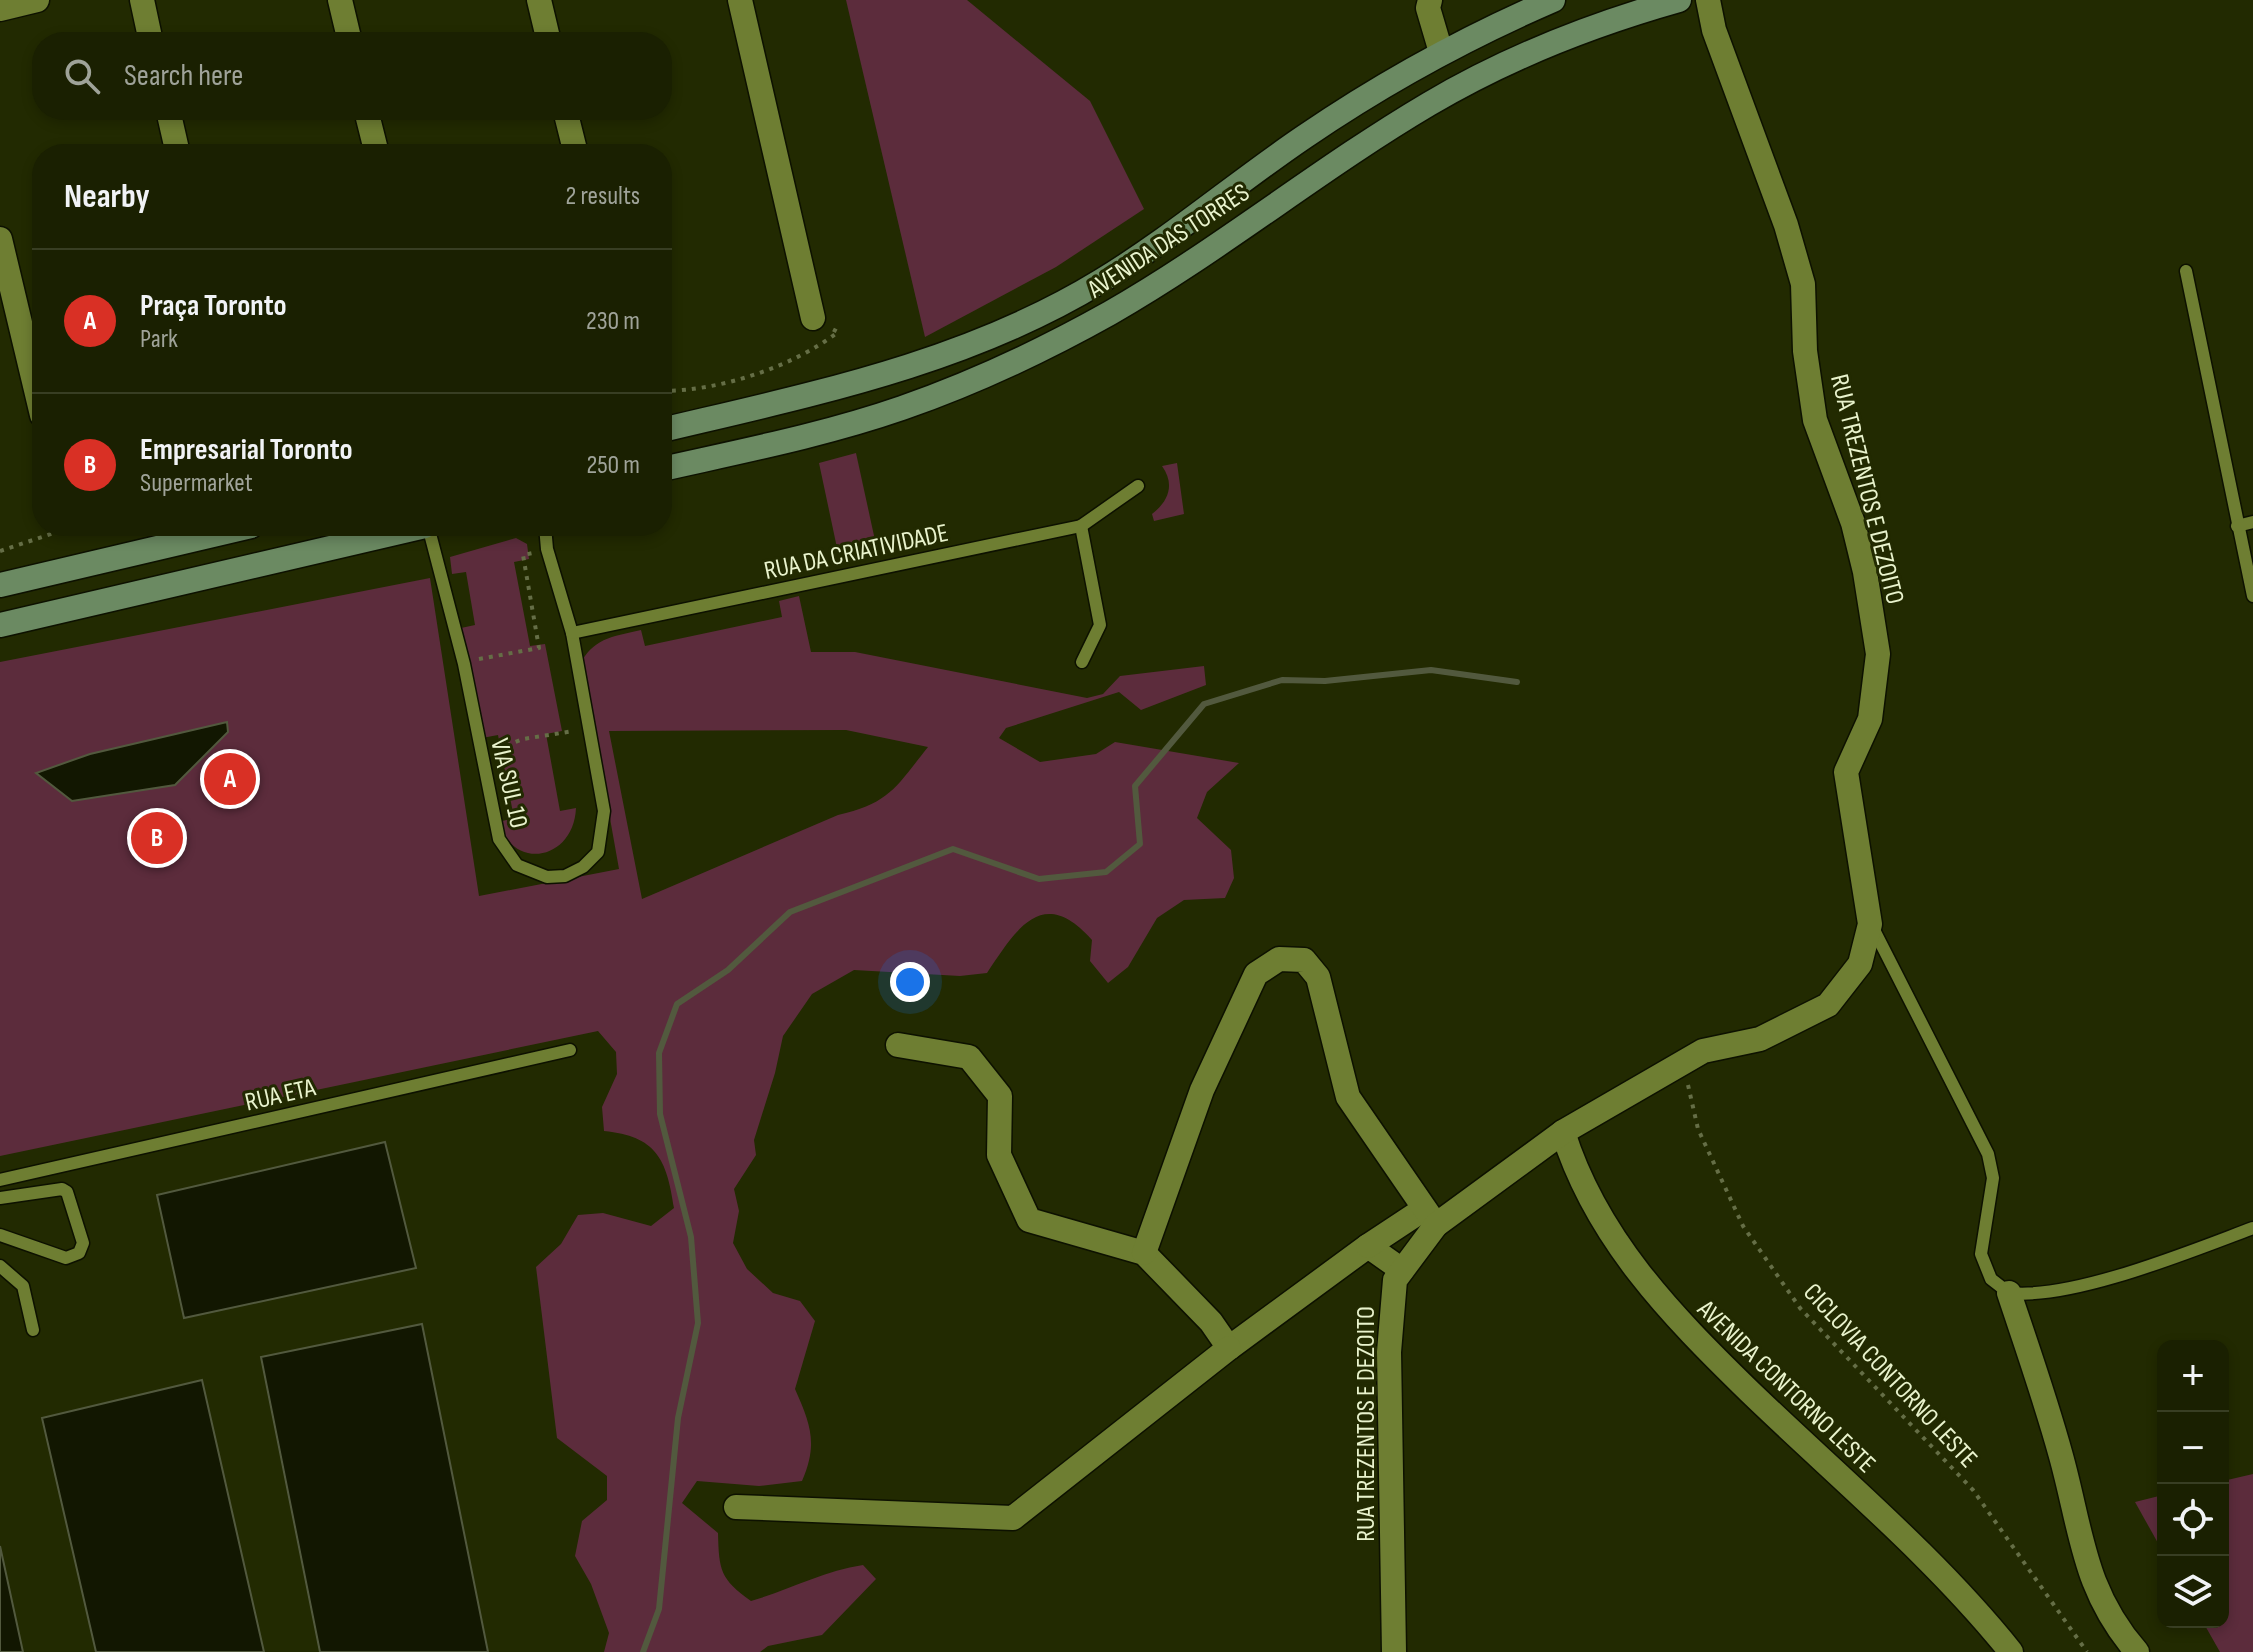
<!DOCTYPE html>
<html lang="en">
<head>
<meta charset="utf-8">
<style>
	:root { --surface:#1a2001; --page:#272d10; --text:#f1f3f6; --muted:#9fa399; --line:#383e23; --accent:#d93025 }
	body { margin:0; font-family:"Sofia Sans Condensed",sans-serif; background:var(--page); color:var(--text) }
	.controls { position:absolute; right:24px; bottom:24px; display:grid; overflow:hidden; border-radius:16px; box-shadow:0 4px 12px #0003 }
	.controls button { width:72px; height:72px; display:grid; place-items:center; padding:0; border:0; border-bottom:2px solid var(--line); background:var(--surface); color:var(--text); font:40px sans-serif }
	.you { position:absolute; left:910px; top:982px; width:28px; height:28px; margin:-20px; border:6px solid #fff; border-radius:50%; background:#1a73e8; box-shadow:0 0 0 12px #1a73e833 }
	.badge { display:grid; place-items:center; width:52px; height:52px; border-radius:50%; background:var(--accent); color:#fff; font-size:26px; font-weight:700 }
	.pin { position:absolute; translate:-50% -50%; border:4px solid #fff; box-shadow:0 2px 8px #0006 }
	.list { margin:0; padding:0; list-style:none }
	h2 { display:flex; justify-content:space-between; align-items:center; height:104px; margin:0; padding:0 32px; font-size:34px }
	h2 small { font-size:26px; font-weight:400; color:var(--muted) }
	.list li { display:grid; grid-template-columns:52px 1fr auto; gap:24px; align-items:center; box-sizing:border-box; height:144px; padding:0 32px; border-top:2px solid var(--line) }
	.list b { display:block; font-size:30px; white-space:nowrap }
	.list p { margin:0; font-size:26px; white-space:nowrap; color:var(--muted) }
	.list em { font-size:26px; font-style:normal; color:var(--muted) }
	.icon { flex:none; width:44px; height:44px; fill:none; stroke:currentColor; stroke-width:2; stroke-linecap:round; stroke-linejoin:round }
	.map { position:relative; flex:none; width:2253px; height:1652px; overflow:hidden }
	.search { position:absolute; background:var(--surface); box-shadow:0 4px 12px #0003; left:32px; top:32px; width:640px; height:88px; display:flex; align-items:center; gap:20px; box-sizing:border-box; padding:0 28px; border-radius:32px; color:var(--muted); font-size:30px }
	.panel { position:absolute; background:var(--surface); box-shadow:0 4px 12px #0003; left:32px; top:144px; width:640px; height:392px; border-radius:32px }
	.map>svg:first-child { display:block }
</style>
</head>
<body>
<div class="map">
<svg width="2253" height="1652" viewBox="0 0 2253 1652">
	<rect width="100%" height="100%" fill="#222a01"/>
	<!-- green -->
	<g fill="#5c2c3c" fill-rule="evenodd">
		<path d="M846,0H967L1090,101L1144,209L1056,267L925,337Z"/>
		<path d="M856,453L878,554L840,562L819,463Z"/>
		<path d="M1177,463L1184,514L1154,521L1152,514C1169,501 1175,484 1162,466Z"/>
		<path d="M516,538L527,544L529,559L514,562L530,646L545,644L562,731L546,734L560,811L576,808C574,860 513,872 499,822L514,818L498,735L482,738L461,628L475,625L466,572L452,574L450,557Z"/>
		<path d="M430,578L479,896L619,869L582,661C595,637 617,636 641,630L645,646L782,617L779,601L799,596L811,652H855L1087,698L1103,694L1120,676L1204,666L1206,685L1141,710L1119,692L1006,728L999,738L1040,762L1096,754L1115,742L1239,763L1207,792L1197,818L1231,850L1234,878L1225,898L1184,900L1157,918L1128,967L1108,983L1090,961L1092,940C1043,885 1017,928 987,973L960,976L854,970L812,994L783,1036L775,1073L754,1140L756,1155L734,1189L739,1211L733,1243L747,1269L773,1293L800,1301L815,1321L795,1389C811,1425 818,1444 802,1481L759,1486L697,1481L682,1503L718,1533C719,1570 720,1579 751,1601C789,1590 823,1571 863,1565L876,1579L822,1635L768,1646L760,1652H604L609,1633L591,1584L575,1556L582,1521L607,1500V1476L557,1438L536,1267L561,1244L578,1215L603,1213L651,1226L674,1208C667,1159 656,1136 604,1131L602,1107L617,1074L616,1052L598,1031L0,1156V662ZM846,730L928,747C896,787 890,803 838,815L642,899L609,731Z"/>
		<path d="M2253,1474V1652H2220L2203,1622H2223V1481Z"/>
		<path d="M2163,1495V1552L2135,1502Z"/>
	</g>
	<!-- water -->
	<g fill="#121701" stroke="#52593e" stroke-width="2">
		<path d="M227,722L228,732L175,785L72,801L36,773L90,754Z"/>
		<path d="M385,1142L416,1268L184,1318L157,1195Z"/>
		<path d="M422,1324L488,1652H320L261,1357Z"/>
		<path d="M202,1380L264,1652H96L42,1418Z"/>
		<path d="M0,1546L23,1652H0Z"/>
	</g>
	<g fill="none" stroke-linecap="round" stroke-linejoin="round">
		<!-- stream -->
		<path stroke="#52593e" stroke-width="6" d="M643,1652L659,1609L678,1418L698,1323L691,1237L660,1114L659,1053L677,1004L728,970L790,912L953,849L1039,879L1106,872L1140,844L1135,786L1204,704L1282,680L1325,681L1431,670L1517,682"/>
		<!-- service casing -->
		<g stroke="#0d1100" stroke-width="15">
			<g id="service">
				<path d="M2186,271L2253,596"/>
				<path d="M428,526L464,664L499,839L517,865L547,877L565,876L583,867L598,852L604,811L572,633L547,549L545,526"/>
				<path d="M1081,526L1100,625L1082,662"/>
				<path d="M2237,526L2253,522"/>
				<path d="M572,633L1081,526L1138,486"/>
				<path d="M1872,926L1988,1154L1993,1178L1981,1254L1991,1279L2009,1293C2073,1300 2191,1251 2253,1228"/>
				<path d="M0,1180L570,1050"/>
				<path d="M0,1198L62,1189L67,1192L83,1243L79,1253L66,1258L0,1235"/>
				<path d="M0,1266L23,1286L33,1330"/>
			</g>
		</g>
		<!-- minor casing -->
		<g stroke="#0d1100" stroke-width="27">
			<g id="minor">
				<path d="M142,0L151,42"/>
				<path d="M340,0L350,42"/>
				<path d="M539,0L549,42"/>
				<path d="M740,0L813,318"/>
				<path d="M1430,0L1428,8L1441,52"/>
				<path d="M0,9L37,0"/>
				<path d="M168,110L178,154"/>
				<path d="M366,110L377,154"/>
				<path d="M565,110L576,154"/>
				<path d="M0,239L42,415"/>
				<path d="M898,1045L969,1057L1000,1096L999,1155L1029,1220L1144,1253L1211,1322L1229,1348L1368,1246L1402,1270"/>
				<path d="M1563,1132C1596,1238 1671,1315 1749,1391C1837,1476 1934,1556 2011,1652"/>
				<path d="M1368,1246L1424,1209"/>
				<path d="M1144,1253L1202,1090L1256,974L1279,959L1304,960L1318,977L1348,1097L1436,1225"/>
				<path d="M2009,1293C2027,1347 2046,1401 2061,1456C2082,1532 2083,1590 2137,1652"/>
				<path d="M736,1507L1013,1518L1229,1348"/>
				<path d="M1394,1652L1389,1352L1395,1280L1436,1225L1563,1132L1703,1051L1760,1039L1828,1005L1860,964L1870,924L1846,772L1870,719L1878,654L1865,572L1853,523L1815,420L1805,351L1803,284L1786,225L1714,30L1708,0"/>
			</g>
		</g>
		<!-- secondary casing -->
		<g stroke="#0d1100" stroke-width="27">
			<g id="secondary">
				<path d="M662,430C813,394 967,363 1101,281C1172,238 1236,183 1304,137C1383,83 1465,38 1553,0"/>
				<path d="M662,469C742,451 824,435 902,408C974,383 1044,350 1110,313C1220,250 1319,169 1429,104C1505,59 1594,24 1679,0"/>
				<path d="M0,585L251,526"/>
				<path d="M0,625L425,526"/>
			</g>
		</g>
		<!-- path -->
		<g stroke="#656e46" stroke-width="4" stroke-dasharray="4 6" stroke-linecap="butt">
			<path d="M662,391C719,391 793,367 838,332L832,329"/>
			<path d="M0,551L75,526"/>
			<path d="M479,659L539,648L523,555L533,553"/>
			<path d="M497,749L523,739L574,731"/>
			<path d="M1688,1085L1698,1129L1743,1226L1800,1308L1973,1490L2087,1652"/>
		</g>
		<!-- service -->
		<use href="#service" stroke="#6e7e32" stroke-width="12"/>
		<!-- minor -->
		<use href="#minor" stroke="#6e7e32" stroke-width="24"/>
		<!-- secondary -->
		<use href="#secondary" stroke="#6b8a62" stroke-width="24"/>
	</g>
	<g text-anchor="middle" stroke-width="6" stroke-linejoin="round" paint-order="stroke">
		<!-- street labels -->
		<g font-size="26" fill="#e9f3cd" stroke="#222a01">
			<text transform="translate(1168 240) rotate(-33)" y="9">AVENIDA DAS TORRES</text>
			<text transform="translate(1868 489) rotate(76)" y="9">RUA TREZENTOS E DEZOITO</text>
			<text transform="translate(856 551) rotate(-12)" y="9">RUA DA CRIATIVIDADE</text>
			<text transform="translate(510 783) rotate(77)" y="9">VIA SUL 10</text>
			<text transform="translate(280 1094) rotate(-13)" y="9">RUA ETA</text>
			<text transform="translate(1891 1375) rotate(47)" y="9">CICLOVIA CONTORNO LESTE</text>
			<text transform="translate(1787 1386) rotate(44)" y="9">AVENIDA CONTORNO LESTE</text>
			<text transform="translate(1365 1424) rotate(-90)" y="9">RUA TREZENTOS E DEZOITO</text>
		</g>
	</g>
</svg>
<div class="controls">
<button>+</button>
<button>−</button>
<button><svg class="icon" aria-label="locate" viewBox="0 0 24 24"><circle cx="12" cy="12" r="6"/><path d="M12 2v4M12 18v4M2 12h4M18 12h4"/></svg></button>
<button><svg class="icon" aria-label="layers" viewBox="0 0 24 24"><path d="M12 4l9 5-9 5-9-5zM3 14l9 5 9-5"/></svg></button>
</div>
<div class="you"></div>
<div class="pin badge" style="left:230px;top:779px">A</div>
<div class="pin badge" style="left:157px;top:838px">B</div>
<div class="search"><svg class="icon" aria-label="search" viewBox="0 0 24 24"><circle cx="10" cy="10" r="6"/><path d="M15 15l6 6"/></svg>Search here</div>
<section class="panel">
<h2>Nearby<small>2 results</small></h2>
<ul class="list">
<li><span class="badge">A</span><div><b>Praça Toronto</b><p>Park</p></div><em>230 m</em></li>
<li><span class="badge">B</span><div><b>Empresarial Toronto</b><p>Supermarket</p></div><em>250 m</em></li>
</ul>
</section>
</div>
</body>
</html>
